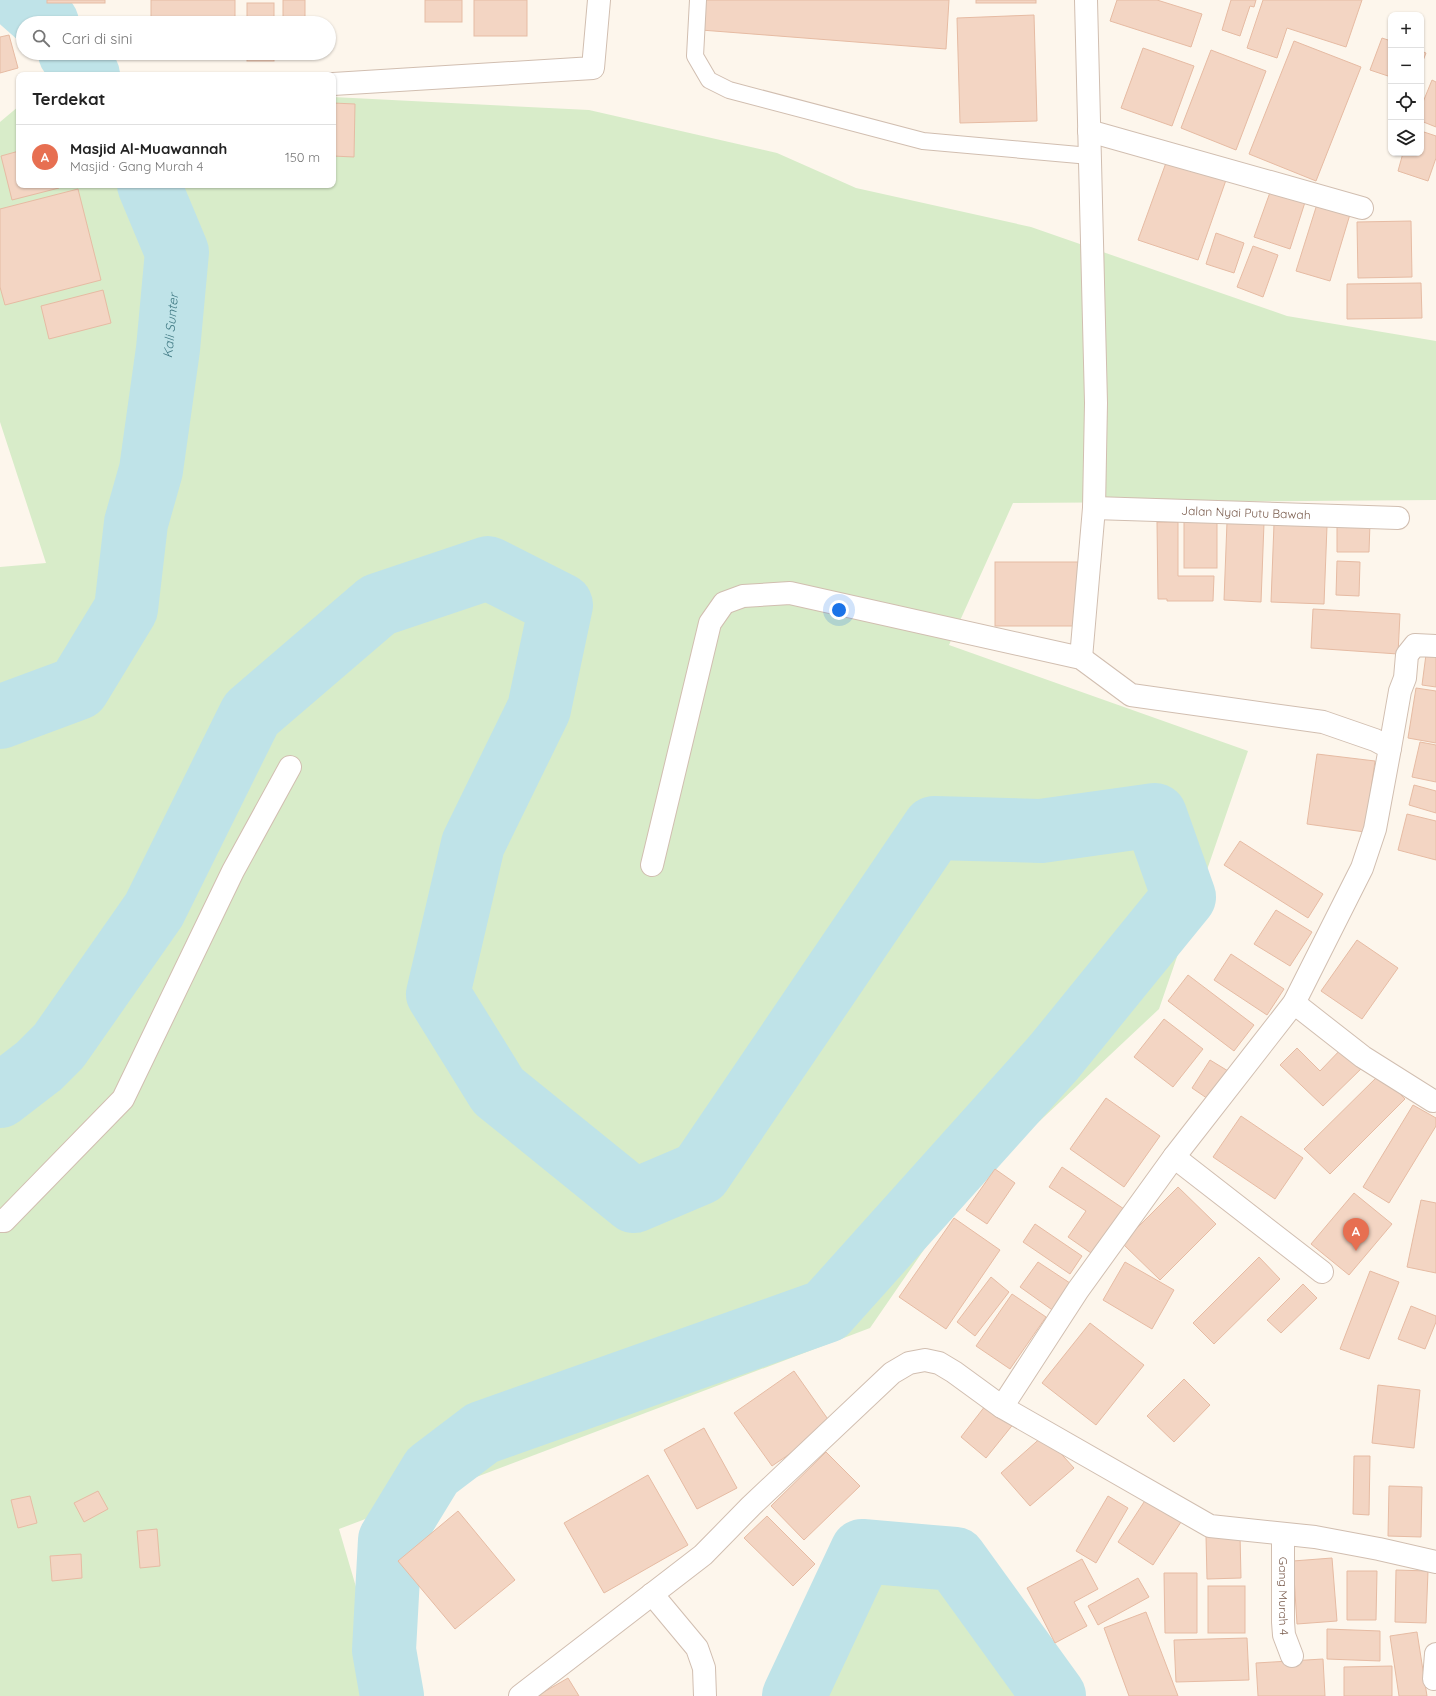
<!DOCTYPE html>
<html lang="id">
<head>
<meta charset="utf-8">
<style>
	:root { --surface:#fff; --page:#f6f6f6; --text:#222; --muted:#767676; --line:#e0e0e0; --accent:#e76f51 }
	body { margin:0; font-family:Quicksand,sans-serif; background:var(--page); color:var(--text) }
	.controls { position:absolute; right:12px; top:12px; display:grid; overflow:hidden; border-radius:8px; box-shadow:0 1px 3px #0004 }
	.controls button { width:36px; height:36px; display:grid; place-items:center; padding:0; border:0; border-bottom:1px solid var(--line); background:var(--surface); color:var(--text); font:20px sans-serif }
	.you { position:absolute; left:839px; top:610px; width:14px; height:14px; margin:-10px; border:3px solid #fff; border-radius:50%; background:#1a73e8; box-shadow:0 0 0 6px #1a73e833 }
	.badge { display:grid; place-items:center; width:26px; height:26px; border-radius:50%; background:var(--accent); color:#fff; font-size:13px; font-weight:700 }
	.pin { position:absolute; translate:-50% -33px; filter:drop-shadow(0 1px 2px #0008) }
	.pin::after { content:''; position:absolute; top:21px; width:14px; height:12px; background:inherit; clip-path:polygon(0 0,100% 0,50% 100%) }
	.list { margin:0; padding:0; list-style:none }
	h2 { display:flex; justify-content:space-between; align-items:center; height:52px; margin:0; padding:0 16px; font-size:17px }
	h2 small { font-size:13px; font-weight:400; color:var(--muted) }
	.list li { display:grid; grid-template-columns:26px 1fr auto; gap:12px; align-items:center; box-sizing:border-box; height:64px; padding:0 16px; border-top:1px solid var(--line) }
	.list b { display:block; font-size:15px; white-space:nowrap }
	.list p { margin:0; font-size:13px; white-space:nowrap; color:var(--muted) }
	.list em { font-size:13px; font-style:normal; color:var(--muted) }
	.icon { flex:none; width:22px; height:22px; fill:none; stroke:currentColor; stroke-width:2; stroke-linecap:round; stroke-linejoin:round }
	.map { position:relative; flex:none; width:1436px; height:1696px; overflow:hidden }
	.search { position:absolute; background:var(--surface); box-shadow:0 1px 3px #0004; left:16px; top:16px; width:320px; height:44px; display:flex; align-items:center; gap:10px; box-sizing:border-box; padding:0 14px; border-radius:22px; color:var(--muted); font-size:15px }
	.panel { position:absolute; background:var(--surface); box-shadow:0 1px 3px #0004; left:16px; top:72px; width:320px; height:116px; border-radius:8px }
	.map>svg:first-child { display:block }
</style>
</head>
<body>
<div class="map">
<svg width="1436" height="1696" viewBox="0 0 1436 1696">
	<rect width="100%" height="100%" fill="#fdf6ec"/>
	<!-- green -->
	<g fill="#d8ecc9">
		<path d="M333,97L589,110L777,153L856,188L1031,227L1287,316L1436,341V500L1013,503L949,645L1248,751L1159,1009L963,1193L870,1328L339,1529L388,1696H0V567L46,563L0,422V122L19,106V185H333Z"/>
		<path d="M906,1543L1065,1696H787Z"/>
	</g>
	<g fill="none" stroke-linecap="round" stroke-linejoin="round">
		<!-- river -->
		<g stroke="#bfe3e8" stroke-width="64">
			<path d="M21,0L47,23"/>
			<path d="M70,53L88,75"/>
			<path id="s1" d="M0,717L78,688L126,609L136,523L151,470L168,349L177,252L149,185"/>
			<path d="M0,1096L39,1066L59,1046L154,910L251,714L378,605L488,568L561,605L539,709L473,844L438,994L498,1091L634,1201L700,1173L934,828L1041,831L1155,815L1184,897L1054,1057L826,1311L482,1433L432,1471L390,1540L384,1650L392,1696"/>
			<path d="M794,1696L862,1551L955,1559L1054,1696"/>
		</g>
	</g>
	<!-- building -->
	<g fill="#f3d5c3" stroke="#e6bba3">
		<rect x="47" y="0" width="58" height="3"/>
		<rect x="151" y="0" width="84" height="23"/>
		<rect x="283" y="0" width="22" height="23"/>
		<rect x="425" y="0" width="37" height="22"/>
		<rect x="474" y="0" width="53" height="36"/>
		<path d="M704,0H949L946,49L701,30Z"/>
		<rect x="976" y="0" width="60" height="3"/>
		<path d="M1117,0H1157L1202,14L1191,47L1110,21Z"/>
		<path d="M1231,0H1256L1254,7L1250,6L1240,36L1222,30Z"/>
		<path d="M1263,0H1362L1346,47L1287,28L1277,58L1247,48Z"/>
		<rect x="247" y="3" width="27" height="20"/>
		<path d="M1034,15L1037,121L960,123L957,18Z"/>
		<path d="M9,35L18,68L0,73V37Z"/>
		<path d="M1382,38L1391,41V77L1370,70Z"/>
		<path d="M1294,41L1361,67L1316,181L1249,154Z"/>
		<path d="M1143,48L1194,66L1172,126L1121,108Z"/>
		<path d="M1211,50L1266,71L1236,150L1181,128Z"/>
		<path d="M1421,51L1426,53L1421,66Z"/>
		<rect x="151" y="53" width="84" height="4"/>
		<rect x="247" y="53" width="27" height="8"/>
		<path d="M1432,80L1436,82V127L1421,121V107Z"/>
		<path d="M333,103L355,104L354,157L333,156Z"/>
		<path d="M1421,131L1436,136V158L1428,181L1398,171L1403,153H1421Z"/>
		<path d="M19,151V185H59V188L12,200L1,156Z"/>
		<path d="M1167,160L1226,180L1198,260L1138,240Z"/>
		<path d="M1273,184L1307,196L1290,249L1254,237Z"/>
		<path d="M78,189L101,280L5,305L0,287V209Z"/>
		<path d="M1318,201L1351,211L1330,281L1296,271Z"/>
		<path d="M1411,221L1412,277L1358,278L1357,222Z"/>
		<path d="M1216,233L1244,243L1234,273L1206,264Z"/>
		<path d="M1253,246L1278,255L1263,297L1237,287Z"/>
		<path d="M1421,283L1422,318L1347,319V284Z"/>
		<path d="M103,290L111,323L49,339L41,306Z"/>
		<rect x="1184" y="513" width="33" height="55"/>
		<path d="M1157,522H1178V576H1214L1213,601H1167V599H1158Z"/>
		<path d="M1227,522L1264,523L1261,602L1224,600Z"/>
		<path d="M1337,522L1370,523L1369,552H1337Z"/>
		<path d="M1274,524L1327,526L1324,604L1271,602Z"/>
		<path d="M1337,561L1360,562L1359,596L1336,595Z"/>
		<rect x="995" y="562" width="86" height="64"/>
		<path d="M1313,609L1400,614L1398,654L1311,648Z"/>
		<path d="M1427,647L1436,648V687L1422,685Z"/>
		<path d="M1416,688L1436,691V743L1408,738Z"/>
		<path d="M1420,742L1436,745V782L1412,777Z"/>
		<path d="M1317,754L1375,761L1365,832L1307,824Z"/>
		<path d="M1414,785L1436,791V813L1409,805Z"/>
		<path d="M1407,814L1436,821V860L1398,850Z"/>
		<path d="M1240,841L1323,894L1308,918L1224,865Z"/>
		<path d="M1276,910L1312,932L1290,966L1254,944Z"/>
		<path d="M1357,940L1398,968L1362,1019L1321,991Z"/>
		<path d="M1231,954L1284,989L1267,1015L1214,980Z"/>
		<path d="M1188,975L1254,1025L1234,1051L1168,1001Z"/>
		<path d="M1164,1019L1203,1049L1173,1087L1134,1057Z"/>
		<path d="M1343,1047L1363,1067L1323,1106L1280,1065L1297,1048L1320,1071Z"/>
		<path d="M1210,1060L1233,1074L1214,1103L1192,1088Z"/>
		<path d="M1380,1074L1405,1099L1330,1174L1304,1149Z"/>
		<path d="M1106,1098L1160,1136L1124,1187L1070,1149Z"/>
		<path d="M1413,1105L1436,1118V1126L1389,1203L1363,1187Z"/>
		<path d="M1241,1116L1303,1158L1275,1199L1213,1157Z"/>
		<path d="M1062,1167L1124,1209L1091,1253L1068,1237L1086,1211L1049,1187Z"/>
		<path d="M995,1169L1015,1183L987,1224L966,1210Z"/>
		<path d="M1178,1187L1216,1224L1160,1280L1122,1243Z"/>
		<path d="M1354,1193L1392,1224L1349,1275L1311,1244Z"/>
		<path d="M1421,1200L1436,1203V1273L1407,1267Z"/>
		<path d="M954,1218L1000,1250L946,1329L899,1297Z"/>
		<path d="M1035,1224L1082,1256L1070,1274L1023,1242Z"/>
		<path d="M1259,1257L1280,1279L1214,1344L1193,1323Z"/>
		<path d="M1038,1262L1076,1287L1058,1314L1020,1287Z"/>
		<path d="M1125,1262L1174,1290L1152,1329L1103,1300Z"/>
		<path d="M1370,1271L1399,1282L1369,1359L1340,1349Z"/>
		<path d="M991,1277L1009,1292L975,1336L957,1322Z"/>
		<path d="M1303,1284L1317,1298L1281,1333L1267,1320Z"/>
		<path d="M1012,1294L1046,1317L1010,1369L976,1346Z"/>
		<path d="M1411,1306L1436,1316V1322L1425,1349L1398,1339Z"/>
		<path d="M1090,1323L1144,1365L1096,1425L1042,1383Z"/>
		<path d="M794,1371L832,1425L772,1466L734,1413Z"/>
		<path d="M1184,1379L1210,1405L1174,1442L1147,1416Z"/>
		<path d="M1378,1385L1420,1390L1414,1448L1372,1443Z"/>
		<path d="M989,1401L1015,1422L986,1458L961,1437Z"/>
		<path d="M704,1428L737,1488L697,1509L664,1450Z"/>
		<path d="M1044,1435L1074,1468L1030,1506L1001,1473Z"/>
		<path d="M826,1452L860,1486L804,1540L771,1506Z"/>
		<path d="M1354,1456H1370L1369,1515L1353,1514Z"/>
		<path d="M648,1475L688,1545L604,1593L564,1523Z"/>
		<path d="M1389,1486L1422,1487L1421,1537L1388,1536Z"/>
		<path d="M98,1491L108,1509L84,1522L74,1503Z"/>
		<path d="M30,1496L37,1523L18,1528L11,1500Z"/>
		<path d="M1108,1496L1128,1508L1096,1563L1076,1551Z"/>
		<path d="M1146,1499L1181,1522L1153,1565L1118,1542Z"/>
		<path d="M458,1511L515,1580L455,1629L398,1561Z"/>
		<path d="M767,1516L815,1564L793,1586L744,1538Z"/>
		<path d="M157,1529L160,1566L140,1568L137,1531Z"/>
		<path d="M1240,1535L1241,1578L1207,1579L1206,1536Z"/>
		<path d="M81,1554L82,1578L52,1581L50,1556Z"/>
		<path d="M1332,1558L1337,1621L1297,1624L1293,1561Z"/>
		<path d="M1082,1559L1098,1589L1074,1602L1087,1626L1055,1643L1027,1588Z"/>
		<path d="M1396,1570L1428,1571L1426,1623L1395,1622Z"/>
		<path d="M1347,1571H1377L1376,1620H1347Z"/>
		<path d="M1164,1573H1197V1633H1165Z"/>
		<path d="M1138,1578L1149,1597L1098,1625L1088,1606Z"/>
		<rect x="1208" y="1586" width="37" height="47"/>
		<path d="M1146,1612L1178,1696H1129L1104,1628Z"/>
		<path d="M1327,1629L1380,1631V1661L1327,1659Z"/>
		<path d="M1417,1632L1427,1696H1399L1390,1636Z"/>
		<path d="M1247,1638L1249,1680L1176,1682L1174,1640Z"/>
		<path d="M1323,1659L1325,1696H1258L1256,1663Z"/>
		<path d="M1392,1666V1696H1344V1667Z"/>
		<path d="M568,1678L579,1696H537Z"/>
	</g>
	<g fill="none" stroke-linecap="round" stroke-linejoin="round">
		<!-- service casing -->
		<g stroke="#d1beb0" stroke-width="18">
			<path id="service" d="M698,0L695,56L709,80L729,90L923,141L1090,156"/>
		</g>
		<!-- minor casing -->
		<g stroke="#d1beb0" stroke-width="24">
			<g id="minor">
				<path d="M333,84L593,68L599,0"/>
				<path d="M1089,131L1362,208"/>
				<path id="s2" d="M1094,508L1398,518"/>
				<path d="M1081,658L1094,508L1096,403L1086,0"/>
				<path d="M1390,748L1400,691L1405,678L1407,655L1415,645L1436,646"/>
				<path d="M652,865L710,623L724,603L743,596L790,593L1081,658L1131,695L1323,722L1375,740L1390,748L1375,829L1362,868L1294,1003L1174,1157L1078,1290L1002,1407"/>
				<path d="M1294,1003L1363,1057L1433,1101"/>
				<path d="M1174,1157L1322,1272"/>
				<path d="M0,1221H4L123,1099L233,871L290,767"/>
				<path id="s3" d="M1283,1534V1622L1284,1635L1292,1656"/>
				<path d="M652,1594L697,1648L704,1668L705,1696"/>
				<path d="M1434,1679L1436,1654"/>
				<path d="M520,1696L703,1555L751,1506L892,1373L909,1363L925,1360L939,1363L954,1372L1002,1407L1210,1526L1315,1537L1379,1549L1436,1562"/>
			</g>
		</g>
		<!-- service -->
		<use href="#service" stroke="#fff" stroke-width="16"/>
		<!-- minor -->
		<use href="#minor" stroke="#fff" stroke-width="22"/>
	</g>
	<g text-anchor="middle" stroke-width="3.5" stroke-linejoin="round" paint-order="stroke">
		<!-- street labels -->
		<g font-size="12" fill="#7a5c4d" stroke="#fffaf3">
			<text dy="4" stroke="none"><textPath href="#s2" startOffset="152">Jalan Nyai Putu Bawah</textPath></text>
			<text dy="4" stroke="none"><textPath href="#s3" startOffset="62">Gang Murah 4</textPath></text>
		</g>
		<!-- water labels -->
		<g font-size="13" font-style="italic" fill="#437c86" stroke="#fffaf3">
			<text dy="5" stroke="none"><textPath href="#s1" startOffset="463">Kali Sunter</textPath></text>
		</g>
	</g>
</svg>
<div class="controls">
<button>+</button>
<button>−</button>
<button><svg class="icon" aria-label="locate" viewBox="0 0 24 24"><circle cx="12" cy="12" r="6"/><path d="M12 2v4M12 18v4M2 12h4M18 12h4"/></svg></button>
<button><svg class="icon" aria-label="layers" viewBox="0 0 24 24"><path d="M12 4l9 5-9 5-9-5zM3 14l9 5 9-5"/></svg></button>
</div>
<div class="you"></div>
<div class="pin badge" style="left:1356px;top:1251px">A</div>
<div class="search"><svg class="icon" aria-label="search" viewBox="0 0 24 24"><circle cx="10" cy="10" r="6"/><path d="M15 15l6 6"/></svg>Cari di sini</div>
<section class="panel">
<h2>Terdekat<small></small></h2>
<ul class="list">
<li><span class="badge">A</span><div><b>Masjid Al-Muawannah</b><p>Masjid · Gang Murah 4</p></div><em>150 m</em></li>
</ul>
</section>
</div>
</body>
</html>
